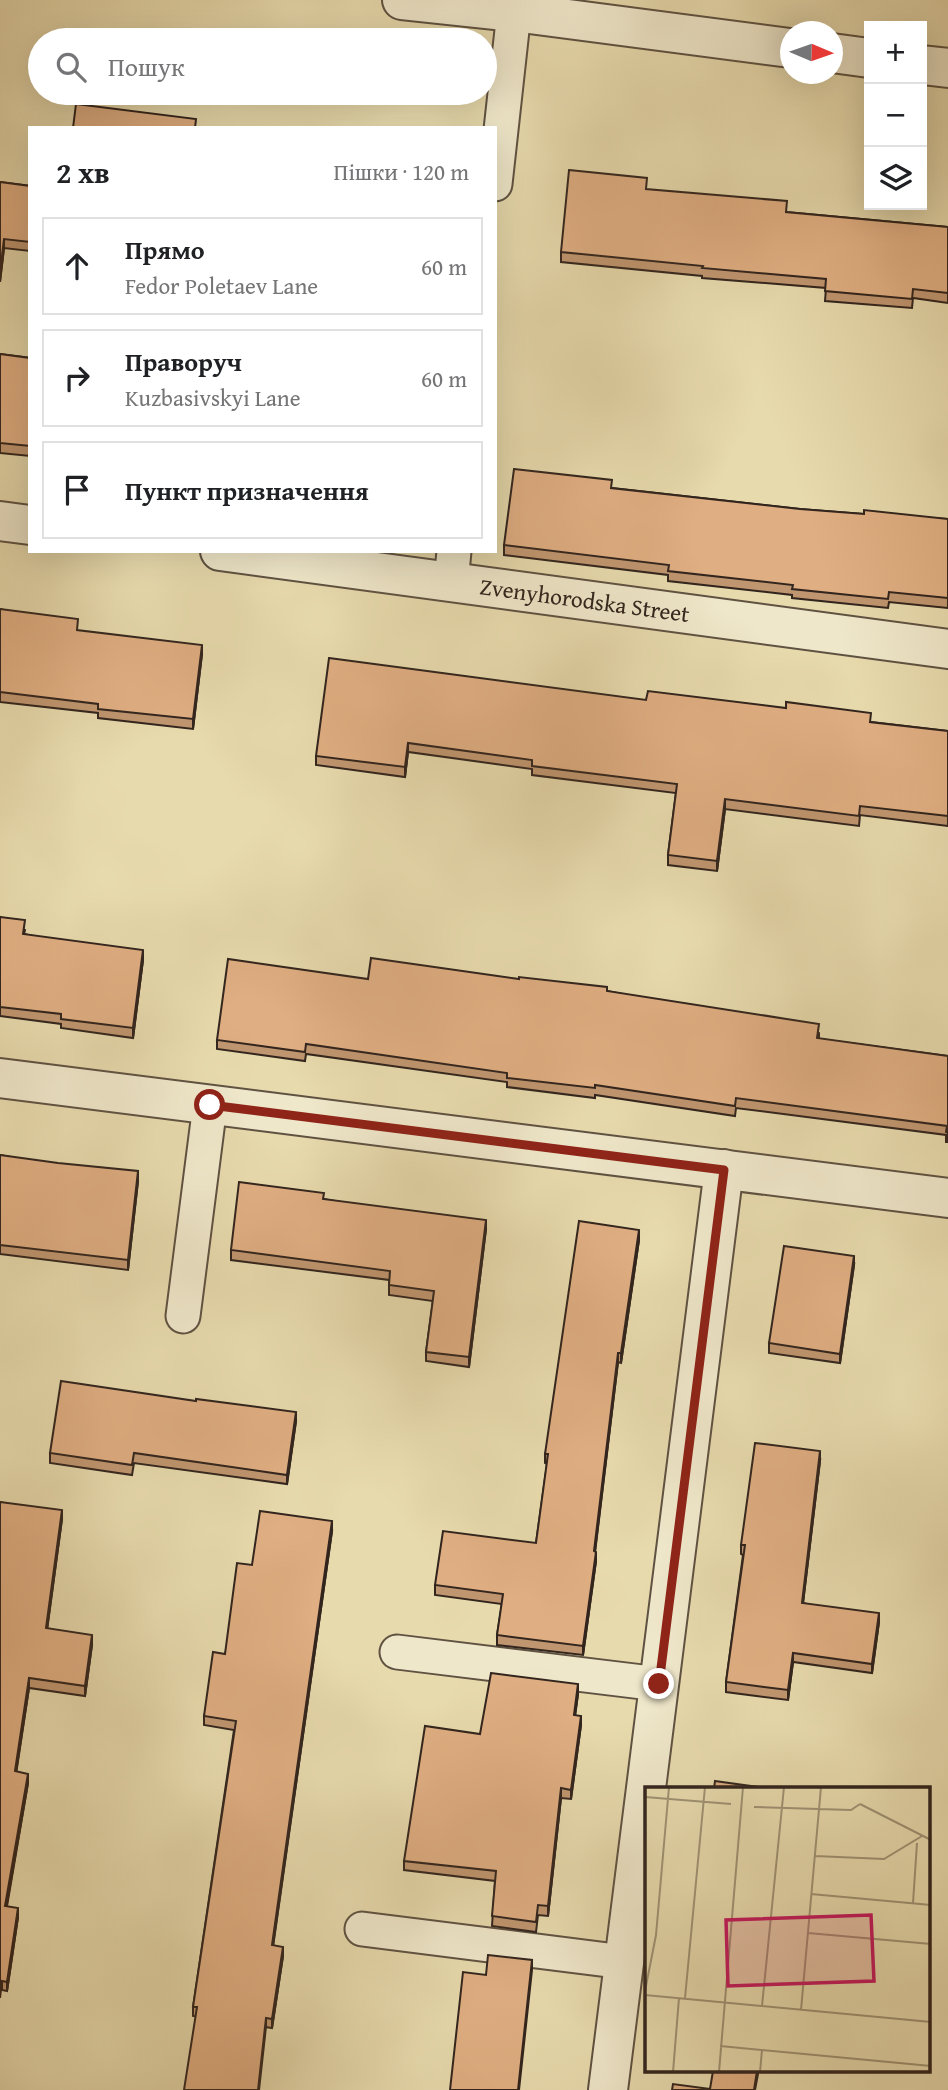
<!DOCTYPE html>
<html lang="uk">
<head>
<meta charset="utf-8">
<style>
	:root { --surface:#fff; --page:#f6f6f6; --text:#202124; --muted:#757577; --line:#e0e0e0 }
	body { margin:0; font-family:"Gentium Book Plus",serif; background:var(--page); color:var(--text) }
	.controls { position:absolute; right:21px; top:21px; display:grid; overflow:hidden; border-radius:0px; box-shadow:0 7px 28px #0002 }
	.controls button { width:63px; height:63px; display:grid; place-items:center; padding:0; border:0; border-bottom:2px solid var(--line); background:var(--surface); color:var(--text); font:35px sans-serif }
	.compass { position:absolute; left:780px; top:21px; width:63px; height:63px; border-radius:50%; background:var(--surface); box-shadow:0 7px 28px #0002; rotate:92deg }
	.stop { position:absolute; width:21px; height:21px; margin:-16px; border:5px solid #8f2418; border-radius:50%; background:#fff }
	.stop.end { background:#8f2418; border-color:#fff; box-shadow:0 2px 7px #0008 }
	.list { margin:0; padding:0; list-style:none }
	h2 { display:flex; justify-content:space-between; align-items:center; height:91px; margin:0; padding:0 28px; font-size:30px }
	h2 small { font-size:23px; font-weight:400; color:var(--muted) }
	.list li { display:grid; grid-template-columns:46px 1fr auto; gap:21px; align-items:center; box-sizing:border-box; height:98px; margin:0 14px 14px; padding:0 14px; border:2px solid var(--line); border-radius:0px }
	.list b { display:block; font-size:26px; white-space:nowrap }
	.list p { margin:0; font-size:23px; white-space:nowrap; color:var(--muted) }
	.list em { font-size:23px; font-style:normal; color:var(--muted) }
	.icon { flex:none; width:38px; height:38px; fill:none; stroke:currentColor; stroke-width:2; stroke-linecap:round; stroke-linejoin:round }
	.map { position:relative; flex:none; width:948px; height:2090px; overflow:hidden }
	.search { position:absolute; background:var(--surface); box-shadow:0 7px 28px #0002; left:28px; top:28px; width:469px; height:77px; display:flex; align-items:center; gap:18px; box-sizing:border-box; padding:0 24px; border-radius:38px; color:var(--muted); font-size:26px }
	.panel { position:absolute; background:var(--surface); box-shadow:0 7px 28px #0002; left:28px; top:126px; width:469px; height:427px; border-radius:0px }
	.map>svg:first-child { display:block }
</style>
</head>
<body>
<div class="map">
<svg width="948" height="2090" viewBox="0 0 948 2090">
	<rect width="100%" height="100%" fill="#e7daad"/>
	<filter id="stains"><feTurbulence type="fractalNoise" baseFrequency=".00286" numOctaves="4"/><feColorMatrix values="0 0 0 0 .2 0 0 0 0 .09 0 0 0 0 .02 0 0 0 .5 -.17"/></filter>
	<radialGradient id="worn" r=".72"><stop offset=".6" stop-color="#630" stop-opacity="0"/><stop offset="1" stop-color="#630" stop-opacity=".3"/></radialGradient>
	<g fill="none" stroke-linecap="round" stroke-linejoin="round">
		<!-- service casing -->
		<g stroke="#5f5242" stroke-width="37">
			<g id="service">
				<path d="M495,184L514,12"/>
				<path d="M451,583L454,551"/>
				<path d="M183,1316L210,1105"/>
				<path d="M397,1652L659,1684"/>
				<path d="M362,1929L624,1962"/>
			</g>
		</g>
		<!-- minor casing -->
		<g stroke="#5f5242" stroke-width="42">
			<g id="minor">
				<path d="M0,521L30,525"/>
				<path id="s1" d="M220,551L948,649"/>
				<path d="M0,1078L948,1198"/>
				<path d="M608,2090L724,1169"/>
			</g>
		</g>
		<!-- tertiary casing -->
		<g stroke="#5f5242" stroke-width="42">
			<g id="tertiary">
				<path d="M402,0L514,12L790,48"/>
				<path d="M832,53L869,58"/>
				<path d="M922,65L948,68"/>
			</g>
		</g>
		<!-- service -->
		<use href="#service" stroke="#efe7ca" stroke-width="33"/>
		<!-- minor -->
		<use href="#minor" stroke="#efe7ca" stroke-width="38"/>
		<!-- tertiary -->
		<use href="#tertiary" stroke="#efe7ca" stroke-width="38"/>
	</g>
	<!-- wall -->
	<g fill="#c09670" stroke="#32251e" stroke-width="2">
		<path d="M0,182L30,186V251L4,248L0,282Z"/>
		<path d="M786,212L948,227V303L913,298L912,308L825,301L826,288L702,278V276L561,262V252Z"/>
		<path d="M0,354L30,358V456L0,453Z"/>
		<path d="M612,488L800,509L864,514L948,519V608L889,602L888,608L792,598V595L668,581V575L504,555V545Z"/>
		<path d="M0,609L78,631L202,654L193,729L98,718V713L0,702Z"/>
		<path d="M646,700L871,722L948,731V826L860,815L859,826L725,809L717,871L668,865V855L676,793L532,775V769L408,752L405,777L316,765V756Z"/>
		<path d="M0,917L25,930L24,934L143,960L133,1038L61,1028V1024L0,1016Z"/>
		<path d="M368,979H519L607,991L819,1033V1039L948,1056V1142H946V1135L736,1108L735,1116L595,1095V1098L507,1087V1082L306,1054L305,1061L217,1049V1040Z"/>
		<path d="M0,1155L138,1181L128,1270L0,1254Z"/>
		<path d="M324,1199L486,1229L469,1367L426,1361V1352L433,1301L389,1295V1280L231,1260V1250Z"/>
		<path d="M639,1240L621,1363L618,1362L595,1551L596,1561L583,1655L497,1645V1635L502,1604L435,1595V1585L536,1543L547,1464L545,1463V1454Z"/>
		<path d="M854,1265L840,1363L769,1353V1343Z"/>
		<path d="M196,1401L296,1421L287,1484L134,1463L132,1475L50,1463V1453Z"/>
		<path d="M820,1461L803,1603L879,1622L872,1673L793,1662L788,1700L726,1692V1682L743,1555L741,1554V1545Z"/>
		<path d="M0,1502L62,1519L47,1629L92,1645L85,1696L29,1688L16,1772L28,1783L7,1906L18,1917L7,1991L2,1990Z"/>
		<path d="M332,1531L273,1945L283,1956L272,2028L193,2016V2007L234,1730L204,1725V1716L225,1654L252,1565Z"/>
		<path d="M578,1694L575,1715L581,1725L571,1799L561,1798L548,1916L538,1915L536,1932L492,1926L495,1881L404,1870V1861L480,1734Z"/>
	</g>
	<!-- shaded-wall -->
	<g fill="#9c7a5b" stroke="#32251e" stroke-width="2">
		<path d="M4,239V248L0,282V273Z"/>
		<path d="M202,645V654L193,729V719Z"/>
		<path d="M408,743V752L405,777V767Z"/>
		<path d="M725,799V809L717,871V861Z"/>
		<path d="M143,950V960L133,1038V1028Z"/>
		<path d="M138,1171V1181L128,1270V1260Z"/>
		<path d="M486,1220V1229L469,1367V1357Z"/>
		<path d="M639,1230V1240L621,1363V1353Z"/>
		<path d="M854,1256V1265L840,1363V1354Z"/>
		<path d="M618,1353V1362L594,1561V1551Z"/>
		<path d="M296,1412V1421L287,1484V1475Z"/>
		<path d="M820,1451V1461L802,1612V1603Z"/>
		<path d="M62,1510V1519L46,1638V1628Z"/>
		<path d="M332,1521V1531L272,1954V1945Z"/>
		<path d="M596,1552V1561L583,1655V1646Z"/>
		<path d="M879,1613V1622L872,1673V1664Z"/>
		<path d="M92,1635V1645L85,1696V1686Z"/>
		<path d="M793,1653V1662L788,1700V1690Z"/>
		<path d="M29,1678V1688L15,1781V1771Z"/>
		<path d="M578,1684V1694L574,1724V1715Z"/>
		<path d="M581,1716V1725L571,1799V1790Z"/>
		<path d="M28,1774V1783L5,1915V1906Z"/>
		<path d="M561,1788V1798L548,1916V1906Z"/>
		<path d="M18,1908V1917L7,1991V1982Z"/>
		<path d="M283,1947V1956L272,2028V2019Z"/>
		<path d="M532,1960V1970L519,2090H518Z"/>
		<path d="M266,2018V2027L259,2090H258Z"/>
		<path d="M757,2071H758V2074L755,2090H754Z"/>
	</g>
	<!-- building -->
	<g fill="#dfae82" stroke="#32251e" stroke-width="2">
		<path d="M76,104L196,119L195,128H73Z"/>
		<path d="M569,170L647,178L646,189L787,201L786,212L948,227V293L913,289L912,299L825,291L826,279L702,268L703,266L561,252Z"/>
		<path d="M0,182L30,186V242L4,239L0,273Z"/>
		<path d="M0,354L30,358V446L0,443Z"/>
		<path d="M514,469L612,480L611,488L800,509L864,514V510L948,519V598L889,592L888,599L792,589L793,585L668,571L669,565L504,545Z"/>
		<path d="M0,609L78,619L77,630L202,645L193,719L98,709V704L0,692Z"/>
		<path d="M329,658L646,700L648,691L786,708V702L871,713L870,722L948,731V816L860,806L859,816L725,799L717,861L668,855L677,784L532,766V760L408,743L405,767L316,756Z"/>
		<path d="M0,917L25,920L23,934L143,950L133,1028L61,1019V1014L0,1007Z"/>
		<path d="M371,958L519,979V977L607,987V991L819,1024L817,1038L948,1056V1133L946,1132L947,1126L736,1098L735,1106L595,1085V1088L507,1078V1073L306,1044L305,1052L217,1040L228,959L368,979Z"/>
		<path d="M0,1155L58,1163L138,1171L128,1260L0,1245Z"/>
		<path d="M239,1182L324,1193L323,1199L486,1220L469,1357L426,1352L434,1291L389,1285L390,1271L231,1250Z"/>
		<path d="M579,1221L639,1230L621,1353H618L594,1551L596,1552L583,1646L497,1635L503,1594L435,1585L443,1531L536,1543L548,1454H545Z"/>
		<path d="M784,1246L854,1256L840,1354L769,1343Z"/>
		<path d="M61,1381L196,1401V1399L296,1412L287,1475L134,1453L132,1465L50,1453Z"/>
		<path d="M755,1443L820,1451L802,1603L879,1613L872,1664L793,1653L788,1690L726,1682L745,1545H741Z"/>
		<path d="M0,1502L62,1510L46,1628L92,1635L85,1686L29,1678L15,1771L28,1774L5,1906L18,1908L7,1982L2,1981L0,1998Z"/>
		<path d="M260,1511L332,1521L272,1945L283,1947L272,2019L266,2018L258,2090H184L197,2007H193L236,1721L204,1716L213,1652L225,1654L237,1563L252,1565Z"/>
		<path d="M491,1673L578,1684L574,1715L581,1716L571,1790L561,1788L548,1906L538,1905L536,1922L492,1916L496,1871L404,1861L425,1726L480,1734Z"/>
		<path d="M715,1781L772,1789H714Z"/>
		<path d="M488,1955L532,1960L518,2090H450L463,1972L486,1975Z"/>
		<path d="M713,2071H757L754,2090H672L673,2084L710,2089Z"/>
	</g>
	<g fill="none" stroke-linecap="round" stroke-linejoin="round">
		<!-- route -->
		<path stroke="#8f2418" stroke-width="9" d="M210,1105L724,1170L659,1684"/>
	</g>
	<g text-anchor="middle" stroke-width="7" stroke-linejoin="round" paint-order="stroke">
		<!-- street labels -->
		<g font-size="23" fill="#32251e" stroke="#efe7ca">
			<text dy="8" stroke="none"><textPath href="#s1" startOffset="368">Zvenyhorodska Street</textPath></text>
		</g>
	</g>
	<!-- overview -->
	<g transform="translate(645 1787)">
		<rect width="285" height="285" fill="#e7daad"/>
		<path fill="none" stroke="#9f9274" stroke-width="2" d="M0,10L86,17M215,17L286,53M109,20L206,23L215,17M170,69L239,72L277,49M166,107L286,118M268,116L272,56M163,146L286,157M0,204L11,148L24,0M0,208L286,235M40,211L60,0M117,219L139,0M156,223L176,0M75,259L286,279M28,285L34,211M74,285L98,0M115,285L117,263"/>
		<path fill="#c2185b" fill-opacity="0.15" stroke="#c2185b" stroke-width="3.5" d="M226,128L229,194L83,199L81,133Z"/>
		<rect width="285" height="285" fill="none" stroke="#32251e" stroke-width="3.5"/>
	</g>
	<rect width="100%" height="100%" filter="url(#stains)"/>
	<rect width="100%" height="100%" fill="url(#worn)"/>
</svg>
<div class="controls">
<button>+</button>
<button>−</button>
<button><svg class="icon" aria-label="layers" viewBox="0 0 24 24"><path d="M12 4l9 5-9 5-9-5zM3 14l9 5 9-5"/></svg></button>
</div>
<svg class="compass" viewBox="-18 -18 36 36"><path d="M0-13l5 13h-10z" fill="#e53935"/><path d="M0 13l5-13h-10z" fill="#757577"/></svg>
<div class="stop" style="left:210px;top:1105px"></div>
<div class="stop end" style="left:659px;top:1684px"></div>
<div class="search"><svg class="icon" aria-label="search" viewBox="0 0 24 24"><circle cx="10" cy="10" r="6"/><path d="M15 15l6 6"/></svg>Пошук</div>
<section class="panel">
<h2>2 хв<small>Пішки · 120 m</small></h2>
<ul class="list">
<li><svg class="icon" aria-label="ahead" viewBox="0 0 24 24"><path d="M12 20V5M6 11l6-6 6 6"/></svg><div><b>Прямо</b><p>Fedor Poletaev Lane</p></div><em>60 m</em></li>
<li><svg class="icon" aria-label="right" viewBox="0 0 24 24"><path d="M7 20v-9h11M14 6l5 5-5 5"/></svg><div><b>Праворуч</b><p>Kuzbasivskyi Lane</p></div><em>60 m</em></li>
<li><svg class="icon" aria-label="arrive" viewBox="0 0 24 24"><path d="M6 21V4h12l-3 4 3 4H6"/></svg><div><b>Пункт призначення</b></div></li>
</ul>
</section>
</div>
</body>
</html>
